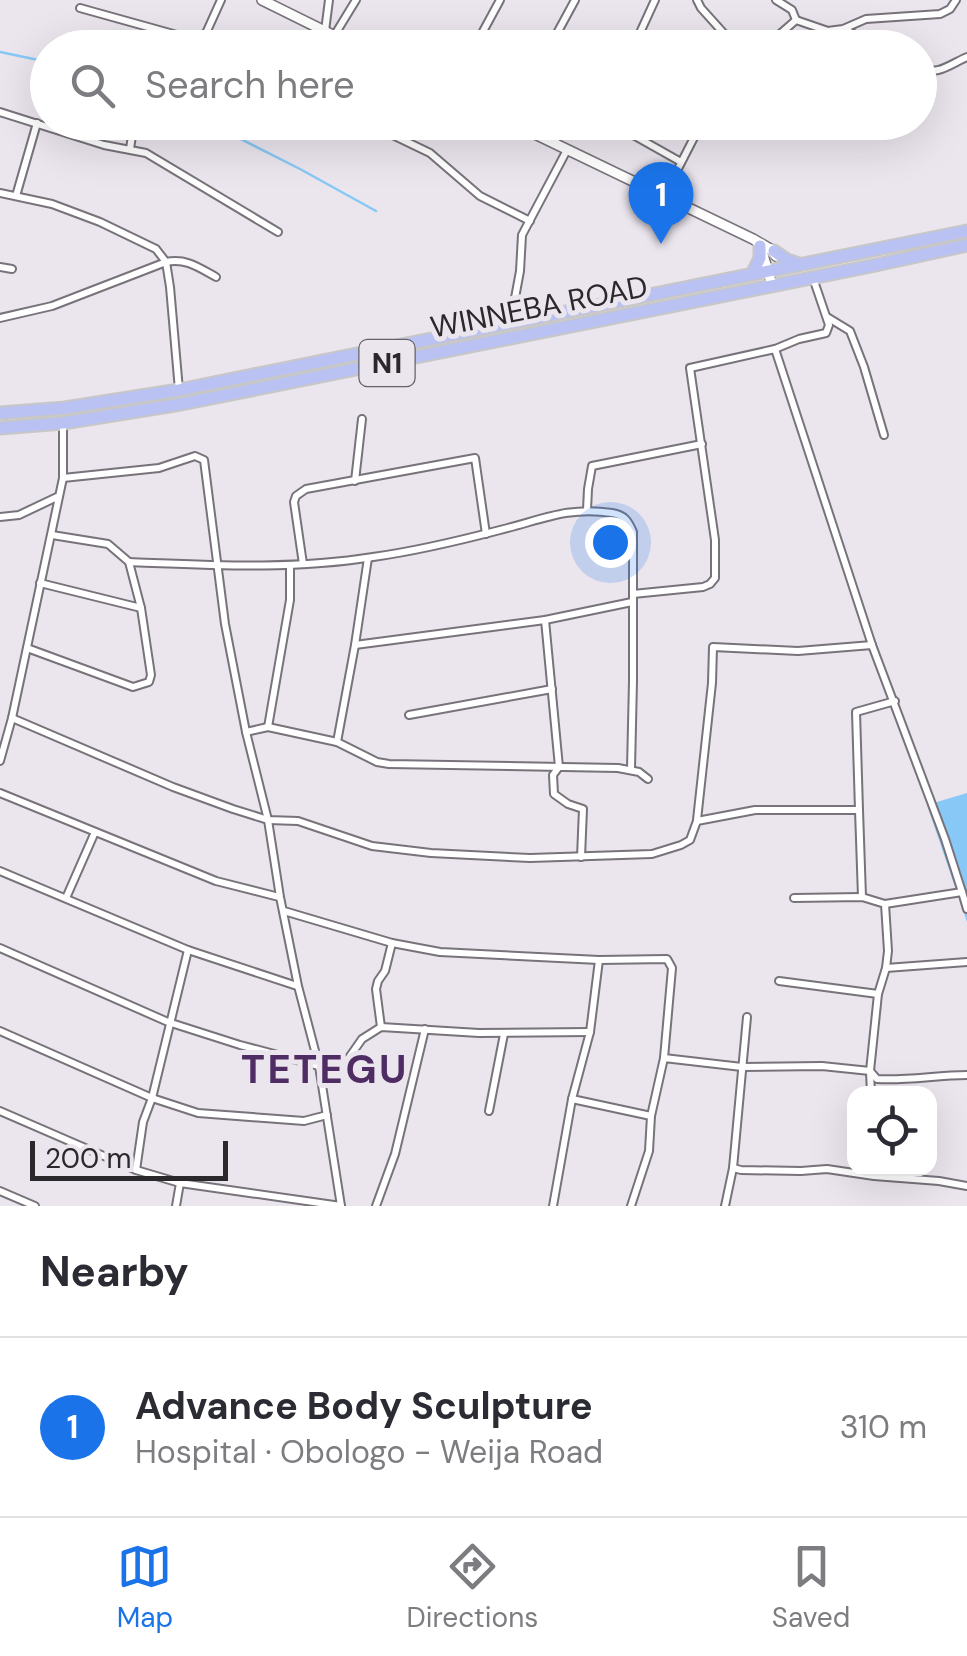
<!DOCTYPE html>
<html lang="en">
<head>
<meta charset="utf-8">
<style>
	:root { --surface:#fff; --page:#f2f2f3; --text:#2b2b33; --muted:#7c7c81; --line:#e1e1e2; --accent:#1a73e8 }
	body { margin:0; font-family:"DM Sans",sans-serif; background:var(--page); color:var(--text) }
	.controls { position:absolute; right:30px; bottom:30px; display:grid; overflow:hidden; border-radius:20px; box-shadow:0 10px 40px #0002 }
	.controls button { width:90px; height:90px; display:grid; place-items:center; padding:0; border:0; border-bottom:2px solid var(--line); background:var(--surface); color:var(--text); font:50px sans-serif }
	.scale { position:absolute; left:30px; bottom:25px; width:198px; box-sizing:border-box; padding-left:10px; border:5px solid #2b282c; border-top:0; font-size:28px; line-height:35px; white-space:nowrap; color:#2b282c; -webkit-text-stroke:8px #ebe5ee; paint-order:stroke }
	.you { position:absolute; left:610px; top:542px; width:35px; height:35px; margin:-25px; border:8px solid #fff; border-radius:50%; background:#1a73e8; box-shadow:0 0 0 15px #1a73e833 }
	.badge { display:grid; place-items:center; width:65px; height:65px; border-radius:50%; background:var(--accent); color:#fff; font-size:32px; font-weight:700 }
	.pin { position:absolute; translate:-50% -82px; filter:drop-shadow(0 2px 5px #0008) }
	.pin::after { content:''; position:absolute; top:52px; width:35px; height:30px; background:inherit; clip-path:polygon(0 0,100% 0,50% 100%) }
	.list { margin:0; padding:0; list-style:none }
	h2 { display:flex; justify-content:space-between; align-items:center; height:130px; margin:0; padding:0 40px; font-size:42px }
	h2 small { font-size:32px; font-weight:400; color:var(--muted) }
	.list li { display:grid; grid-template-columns:65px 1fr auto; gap:30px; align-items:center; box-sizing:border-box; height:180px; padding:0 40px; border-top:2px solid var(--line) }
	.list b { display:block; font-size:38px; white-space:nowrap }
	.list p { margin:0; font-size:32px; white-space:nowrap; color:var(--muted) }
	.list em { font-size:32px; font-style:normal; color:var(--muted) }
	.icon { flex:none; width:55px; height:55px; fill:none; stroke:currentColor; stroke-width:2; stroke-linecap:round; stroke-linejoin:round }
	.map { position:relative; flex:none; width:967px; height:1206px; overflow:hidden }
	.search { position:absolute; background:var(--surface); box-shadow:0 10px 40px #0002; left:30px; right:30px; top:30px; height:110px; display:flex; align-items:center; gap:25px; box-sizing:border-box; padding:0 35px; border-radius:55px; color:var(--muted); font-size:38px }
	.sheet { height:310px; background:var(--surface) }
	nav { display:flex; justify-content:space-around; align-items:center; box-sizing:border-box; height:140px; border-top:2px solid var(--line); background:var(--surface); font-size:28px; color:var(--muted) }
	nav a { display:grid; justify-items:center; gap:5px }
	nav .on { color:var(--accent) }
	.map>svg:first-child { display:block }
</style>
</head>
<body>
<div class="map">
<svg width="967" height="1206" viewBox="0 0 967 1206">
	<rect width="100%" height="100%" fill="#ebe5ee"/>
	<!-- water -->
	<path fill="#87c8f6" d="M967,793V922L927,805Z"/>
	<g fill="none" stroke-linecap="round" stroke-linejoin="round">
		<!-- stream -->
		<g stroke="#87c8f6" stroke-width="2.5">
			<path d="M0,52L48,62"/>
			<path d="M207,122L300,169L376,211"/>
		</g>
		<!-- street casing -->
		<g stroke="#78727a" stroke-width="10">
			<g id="street">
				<path d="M697,0L701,8L737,48"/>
				<path d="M776,0L792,10L796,20"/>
				<path d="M80,8L202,42L215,48"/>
				<path d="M844,29L880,48"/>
				<path d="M325,31L329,0"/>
				<path d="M334,36L356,0"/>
				<path d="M202,42L221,0"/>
				<path d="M151,48L156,30"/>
				<path d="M474,48L500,0"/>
				<path d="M549,48L575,0"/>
				<path d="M633,48L655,0"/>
				<path d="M764,48L796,20L828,31L843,29L866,19L940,14L950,9L956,0"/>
				<path d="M920,67C937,77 950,64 967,57"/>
				<path d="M0,112L104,145L146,153L278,232"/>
				<path d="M378,122L376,127L430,153L480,196L530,221"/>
				<path d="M610,122L681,162"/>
				<path d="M554,143L567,122"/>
				<path d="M130,149L134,122"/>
				<path d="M0,193L52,204L100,222L156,249L166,262L170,287L179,390"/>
				<path d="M16,196L37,123"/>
				<path d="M664,196L702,122"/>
				<path d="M0,267L12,269"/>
				<path d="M827,317L850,331L864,367L884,435"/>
				<path d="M0,318L52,306L166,262C186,258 198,267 216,277"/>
				<path d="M518,321L515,298L520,271L522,235L567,150"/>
				<path d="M775,349L872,645L945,839L962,892L885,904L862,897L794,898"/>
				<path d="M63,478L159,468L195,456L204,460L225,624L246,732L268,820L280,897L298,986L319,1066L341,1206"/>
				<path d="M355,481L362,419"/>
				<path d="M587,510L588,489L592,466L702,444"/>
				<path d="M0,517L19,515L57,497"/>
				<path d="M129,562C210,565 292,570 373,557C416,551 458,541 500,530C541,520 568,506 612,513C624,515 628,520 633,532V681L631,769"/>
				<path d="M303,564L294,502L296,496L306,489L475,458L486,534"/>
				<path d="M40,583L141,608"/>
				<path d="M633,594L703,587L710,584L715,578V540L690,368L775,349L799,339L826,333L829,325L813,278"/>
				<path d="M545,620L559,767L553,775L554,794L568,804L583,809L581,857"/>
				<path d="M355,645L545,620L632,602"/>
				<path d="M27,648L133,687L149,682L151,675L141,608L129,562L108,544L52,535"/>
				<path d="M409,715L552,689"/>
				<path d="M12,718L173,787L233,809L268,820L298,821L372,846L431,853L530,858L652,854L681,845L690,840L697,821L755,810H859L856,712L895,701"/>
				<path d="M268,727L290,600V566"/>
				<path d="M246,732L268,727L337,742L377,762L389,764L618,768L639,772L648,779"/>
				<path d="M337,742L355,645L368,558"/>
				<path d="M0,761L12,718L63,478V424"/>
				<path d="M0,793L216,881L279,897"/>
				<path d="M859,810L862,897"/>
				<path d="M697,820L712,683L713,647L798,651L872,645"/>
				<path d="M0,871L188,950L297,986"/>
				<path d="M962,892L967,909"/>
				<path d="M66,898L95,832"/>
				<path d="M284,911L392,943L440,952L599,960L667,959L672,968L664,1058"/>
				<path d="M0,948L168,1022L240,1045L319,1066L348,1059L362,1039L381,1027L479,1033L590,1032"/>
				<path d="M886,968L967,962"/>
				<path d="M779,981L878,994"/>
				<path d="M381,1027L376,989L378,981L385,971L392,943"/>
				<path d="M0,1031L152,1098L198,1113L304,1121L327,1115"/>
				<path d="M871,1094L870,1071L878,994L886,968L888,951L885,904"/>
				<path d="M572,1099L651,1116L649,1151L631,1206"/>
				<path d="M0,1111L136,1170L180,1183L341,1206"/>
				<path d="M489,1111L504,1034"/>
				<path d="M651,1116L664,1058L742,1067L822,1066L870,1071L877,1079C907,1081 937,1075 967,1075"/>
				<path d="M733,1168L741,1170L801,1171L827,1169L874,1176L939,1181L967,1186"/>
				<path d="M136,1170L143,1122L152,1098L188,950"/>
				<path d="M0,1191L35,1206"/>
				<path d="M176,1206L180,1183"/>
				<path d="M376,1206L395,1154L425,1029"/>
				<path d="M553,1206L572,1099L590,1032L599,960"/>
				<path d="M725,1206L733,1168L747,1017"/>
			</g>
		</g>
		<!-- secondary casing -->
		<g stroke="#78727a" stroke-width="12">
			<g id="secondary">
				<path d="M262,0L359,48"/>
				<path d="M510,122L753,239L772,250L776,256"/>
				<path d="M761,248L772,285"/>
			</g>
		</g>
		<!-- highway casing -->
		<g stroke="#c8c7c8" stroke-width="15">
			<g id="highway">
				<path d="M774,251L787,260L799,264"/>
				<path d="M752,274L760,258V246"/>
				<path d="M0,413L65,408L179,390L967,231"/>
				<path d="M0,428L63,423L181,404L876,265L967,245"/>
			</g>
		</g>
		<!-- street -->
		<use href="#street" stroke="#fff" stroke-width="6"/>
		<!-- secondary -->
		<use href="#secondary" stroke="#fff" stroke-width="9"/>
		<!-- highway -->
		<use href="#highway" stroke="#b9c2f2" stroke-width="11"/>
	</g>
	<g text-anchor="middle" stroke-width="10" stroke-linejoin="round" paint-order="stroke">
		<!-- shield labels -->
		<rect fill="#ebe5ee" stroke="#656166" stroke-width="2.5" x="359.5" y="340" width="55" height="46" rx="8"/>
		<g font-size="28" font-weight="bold" fill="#2b282c">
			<text x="387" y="373">N1</text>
		</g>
		<!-- street labels -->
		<g font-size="30" fill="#2b282c" stroke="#ebe5ee">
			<text transform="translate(539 307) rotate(-11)" y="10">WINNEBA ROAD</text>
		</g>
		<!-- district labels -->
		<g font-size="40" font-weight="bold" letter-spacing="2.5" fill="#4f2c64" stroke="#ebe5ee">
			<text x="325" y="1083">TETEGU</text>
		</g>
	</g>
</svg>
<div class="controls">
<button><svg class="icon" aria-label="locate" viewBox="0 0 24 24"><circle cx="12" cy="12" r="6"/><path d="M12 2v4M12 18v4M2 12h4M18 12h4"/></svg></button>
</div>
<div class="scale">200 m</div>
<div class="you"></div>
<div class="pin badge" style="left:661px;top:244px">1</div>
<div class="search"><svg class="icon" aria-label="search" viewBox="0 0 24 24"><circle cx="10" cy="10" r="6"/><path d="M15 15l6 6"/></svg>Search here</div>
</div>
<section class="sheet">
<h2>Nearby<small></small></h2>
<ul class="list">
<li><span class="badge">1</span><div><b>Advance Body Sculpture</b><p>Hospital · Obologo - Weija Road</p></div><em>310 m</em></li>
</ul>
</section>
<nav>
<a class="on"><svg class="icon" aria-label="map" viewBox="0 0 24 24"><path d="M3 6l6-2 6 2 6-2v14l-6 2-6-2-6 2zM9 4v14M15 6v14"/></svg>Map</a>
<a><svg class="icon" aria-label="directions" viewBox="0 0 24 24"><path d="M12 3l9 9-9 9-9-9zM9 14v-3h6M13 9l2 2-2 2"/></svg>Directions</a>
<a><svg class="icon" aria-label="saved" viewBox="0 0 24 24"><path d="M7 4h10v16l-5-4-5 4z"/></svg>Saved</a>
</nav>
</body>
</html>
